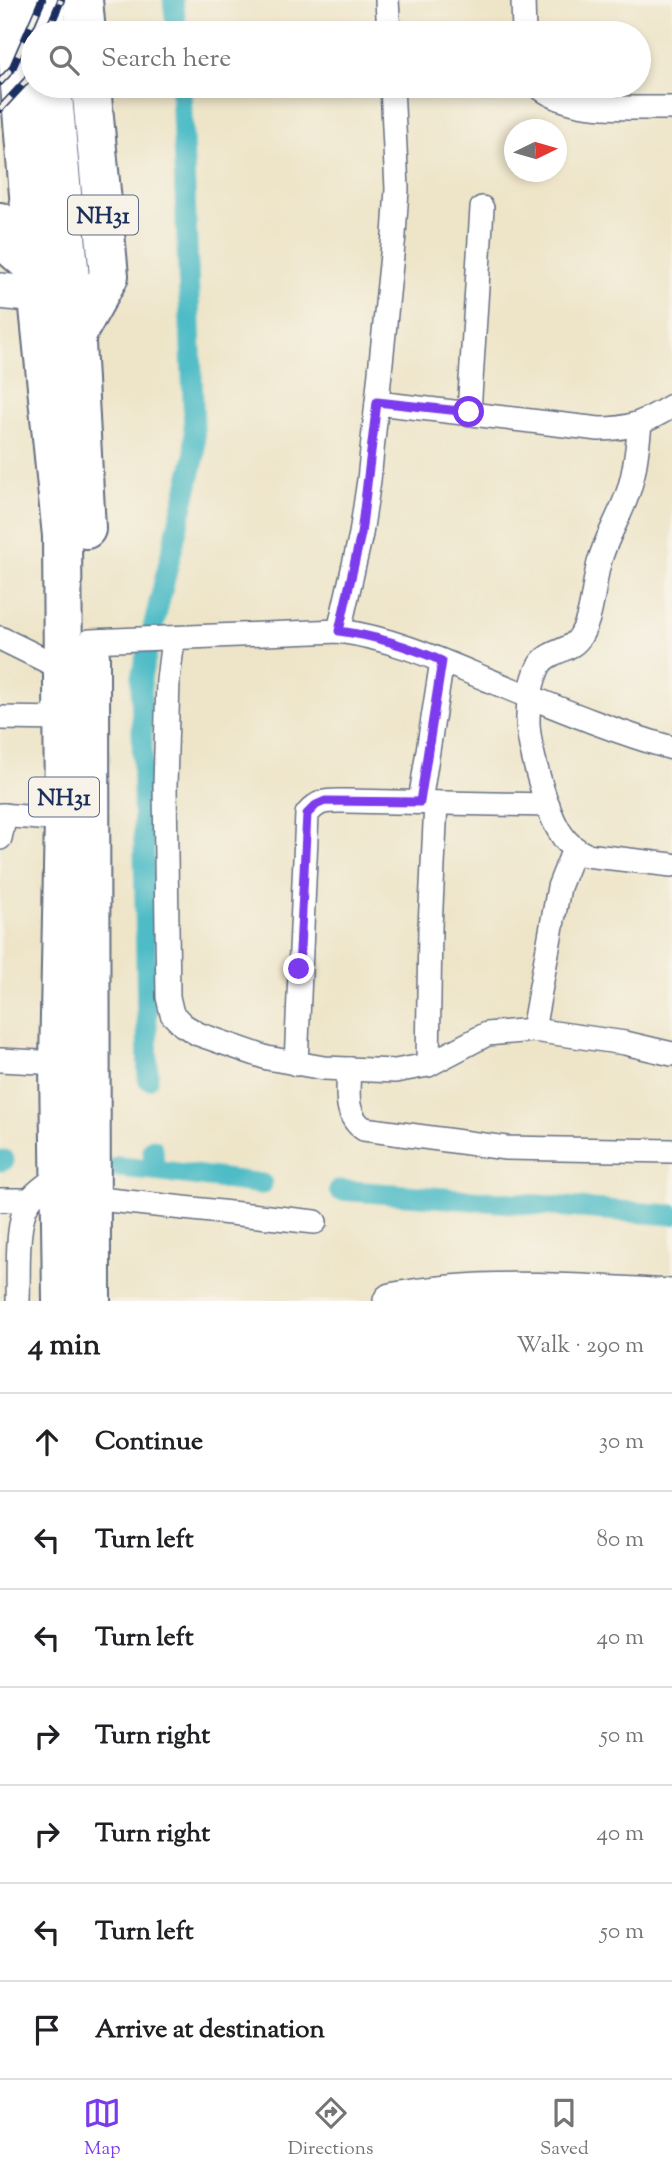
<!DOCTYPE html>
<html lang="en">
<head>
<meta charset="utf-8">
<style>
	:root { --surface:#fff; --page:#f6f6f6; --text:#202124; --muted:#757577; --line:#e0e0e0; --accent:#7c3aed }
	body { margin:0; font-family:"Sorts Mill Goudy",serif; background:var(--page); color:var(--text) }
	.compass { position:absolute; left:504px; top:119px; width:63px; height:63px; border-radius:50%; background:var(--surface); box-shadow:0 4px 10px #0003; rotate:85deg }
	.stop { position:absolute; width:21px; height:21px; margin:-16px; border:5px solid #7c3aed; border-radius:50%; background:#fff }
	.stop.end { background:#7c3aed; border-color:#fff; box-shadow:0 2px 7px #0008 }
	.list { margin:0; padding:0; list-style:none }
	h2 { display:flex; justify-content:space-between; align-items:center; height:91px; margin:0; padding:0 28px; font-size:30px }
	h2 small { font-size:23px; font-weight:400; color:var(--muted) }
	.list li { display:grid; grid-template-columns:46px 1fr auto; gap:21px; align-items:center; box-sizing:border-box; height:98px; padding:0 28px; border-top:2px solid var(--line) }
	.list b { display:block; font-size:26px; white-space:nowrap }
	.list em { font-size:23px; font-style:normal; color:var(--muted) }
	.icon { flex:none; width:38px; height:38px; fill:none; stroke:currentColor; stroke-width:2; stroke-linecap:round; stroke-linejoin:round }
	.map { position:relative; flex:none; width:672px; height:1301px; overflow:hidden }
	.search { position:absolute; background:var(--surface); box-shadow:0 4px 10px #0003; left:21px; right:21px; top:21px; height:77px; display:flex; align-items:center; gap:18px; box-sizing:border-box; padding:0 24px; border-radius:38px; color:var(--muted); font-size:26px }
	.sheet { height:777px; background:var(--surface) }
	nav { display:flex; justify-content:space-around; align-items:center; box-sizing:border-box; height:98px; border-top:2px solid var(--line); background:var(--surface); font-size:19px; color:var(--muted) }
	nav a { display:grid; justify-items:center; gap:4px }
	nav .on { color:var(--accent) }
	.map>svg:first-child { display:block }
</style>
</head>
<body>
<div class="map">
<svg width="672" height="1301" viewBox="0 0 672 1301">
	<rect width="100%" height="100%" fill="#f7f3e8"/>
	<filter id="ink" filterUnits="userSpaceOnUse"><feTurbulence type="fractalNoise" baseFrequency=".0143" numOctaves="2"/><feDisplacementMap in="SourceGraphic" scale="14" xChannelSelector="R" yChannelSelector="G"/><feConvolveMatrix kernelMatrix="1 2 1 2 8 2 1 2 1" color-interpolation-filters="sRGB"/></filter>
	<filter id="wash" filterUnits="userSpaceOnUse"><feTurbulence type="fractalNoise" baseFrequency=".00686" numOctaves="4" result="noise"/><feDisplacementMap in="SourceGraphic" scale="28" xChannelSelector="R" yChannelSelector="G"/><feGaussianBlur stdDeviation="1.57" result="paint"/><feColorMatrix in="noise" values="0 0 0 0 0 0 0 0 0 0 0 0 0 0 0 0 0 1.4 0 .05"/><feComposite in="paint" operator="in"/></filter>
	<g filter="url(#wash)">
		<rect width="100%" height="100%" fill="#eee5c9"/>
		<g fill="none" stroke-linecap="round" stroke-linejoin="round">
			<!-- canal -->
			<g stroke="#4ebcc6" stroke-width="21">
				<path d="M173,0L177,33"/>
				<path d="M148,1079L141,677L195,455L181,86"/>
				<path d="M153,1149L154,1170L262,1184"/>
				<path d="M0,1161L4,1160"/>
				<path d="M117,1167L154,1170"/>
				<path d="M339,1190L672,1215"/>
			</g>
		</g>
	</g>
	<g filter="url(#ink)">
		<g fill="none" stroke-linecap="round" stroke-linejoin="round">
			<!-- street casing -->
			<g stroke="#656f83" stroke-width="26">
				<g id="street">
					<path d="M387,0L389,33"/>
					<path d="M523,0L524,33"/>
					<path d="M538,86C573,114 630,107 672,108"/>
					<path d="M377,403L599,429C631,429 645,422 672,406"/>
					<path d="M469,412L482,208"/>
					<path d="M640,425C637,449 635,475 626,498C618,520 605,540 599,563C593,586 593,614 581,635C572,653 548,649 539,666C532,680 528,702 528,718C527,743 547,815 562,835C568,845 576,850 586,855L672,865"/>
					<path d="M339,631L361,534L369,480L394,235L397,189L392,86"/>
					<path d="M0,638L65,670"/>
					<path d="M173,639L168,680L165,786L168,997L172,1014L183,1025L198,1034L267,1058L324,1068L395,1071L428,1065L487,1034L533,1030L625,1043L672,1054"/>
					<path d="M90,641L339,631C391,638 438,659 486,679C548,704 608,730 672,748"/>
					<path d="M0,718L63,719"/>
					<path d="M420,802L442,661"/>
					<path d="M0,815L64,820"/>
					<path d="M0,838L5,815"/>
					<path d="M533,1030L559,887L574,849"/>
					<path d="M0,1060L59,1063"/>
					<path d="M296,1064L307,814C320,799 327,801 346,801L548,805"/>
					<path d="M428,1065L430,927L436,803"/>
					<path d="M349,1069C348,1091 344,1116 364,1129L506,1148L672,1151"/>
					<path d="M90,1198L315,1222"/>
					<path d="M0,1200H30"/>
					<path d="M18,1301C19,1275 15,1222 29,1201C36,1191 50,1183 59,1175"/>
				</g>
			</g>
			<!-- primary casing -->
			<g stroke="#656f83" stroke-width="38">
				<g id="primary">
					<path d="M0,291L38,295"/>
					<path d="M391,1301C483,1283 579,1292 672,1297"/>
				</g>
			</g>
			<!-- highway casing -->
			<g stroke="#656f83" stroke-width="42">
				<g id="highway">
					<path d="M13,0L35,268L62,536L64,820L59,1063L62,1301"/>
					<path d="M45,0L48,33"/>
					<path d="M83,0L86,33"/>
					<path d="M52,86L76,343L86,529"/>
					<path d="M0,222L2,239L35,268"/>
					<path d="M75,337L109,276L91,86"/>
					<path d="M90,656L91,1301"/>
				</g>
			</g>
			<!-- street -->
			<use href="#street" stroke="#fff" stroke-width="23"/>
			<!-- primary -->
			<use href="#primary" stroke="#fff" stroke-width="35"/>
			<!-- highway -->
			<use href="#highway" stroke="#fff" stroke-width="38"/>
			<!-- rail casing -->
			<g stroke="#1b2f5e" stroke-width="8">
				<g id="rail">
					<path d="M47,33L61,0"/>
					<path d="M0,82L12,69L42,0"/>
					<path d="M0,109L27,80L33,65"/>
				</g>
			</g>
			<!-- rail -->
			<use href="#rail" stroke="#f7f3e8" stroke-width="5" stroke-dasharray="16" stroke-linecap="butt"/>
		</g>
	</g>
	<g fill="none" stroke-linecap="round" stroke-linejoin="round" filter="url(#ink)">
		<!-- route -->
		<path stroke="#7c3aed" stroke-width="9" d="M299,969L307,814L316,805L325,801L420,802L442,661C408,646 376,636 339,631L361,534L377,402L469,412"/>
	</g>
	<g text-anchor="middle" stroke-width="5" stroke-linejoin="round" paint-order="stroke">
		<!-- shield labels -->
		<g fill="#f7f3e8" stroke="#5d6a87" stroke-width="2">
			<rect x="68" y="195.5" width="70" height="39" rx="5"/>
			<rect x="29" y="777.5" width="70" height="39" rx="5"/>
		</g>
		<g font-size="23" font-weight="bold" fill="#1b2f5e">
			<text x="103" y="223">NH31</text>
			<text x="64" y="805">NH31</text>
		</g>
	</g>
</svg>
<svg class="compass" viewBox="-18 -18 36 36"><path d="M0-13l5 13h-10z" fill="#e53935"/><path d="M0 13l5-13h-10z" fill="#757577"/></svg>
<div class="stop" style="left:469px;top:412px"></div>
<div class="stop end" style="left:299px;top:969px"></div>
<div class="search"><svg class="icon" aria-label="search" viewBox="0 0 24 24"><circle cx="10" cy="10" r="6"/><path d="M15 15l6 6"/></svg>Search here</div>
</div>
<section class="sheet">
<h2>4 min<small>Walk · 290 m</small></h2>
<ul class="list">
<li><svg class="icon" aria-label="ahead" viewBox="0 0 24 24"><path d="M12 20V5M6 11l6-6 6 6"/></svg><div><b>Continue</b></div><em>30 m</em></li>
<li><svg class="icon" aria-label="left" viewBox="0 0 24 24"><path d="M17 20v-9H6M10 6l-5 5 5 5"/></svg><div><b>Turn left</b></div><em>80 m</em></li>
<li><svg class="icon" aria-label="left" viewBox="0 0 24 24"><path d="M17 20v-9H6M10 6l-5 5 5 5"/></svg><div><b>Turn left</b></div><em>40 m</em></li>
<li><svg class="icon" aria-label="right" viewBox="0 0 24 24"><path d="M7 20v-9h11M14 6l5 5-5 5"/></svg><div><b>Turn right</b></div><em>50 m</em></li>
<li><svg class="icon" aria-label="right" viewBox="0 0 24 24"><path d="M7 20v-9h11M14 6l5 5-5 5"/></svg><div><b>Turn right</b></div><em>40 m</em></li>
<li><svg class="icon" aria-label="left" viewBox="0 0 24 24"><path d="M17 20v-9H6M10 6l-5 5 5 5"/></svg><div><b>Turn left</b></div><em>50 m</em></li>
<li><svg class="icon" aria-label="arrive" viewBox="0 0 24 24"><path d="M6 21V4h12l-3 4 3 4H6"/></svg><div><b>Arrive at destination</b></div></li>
</ul>
</section>
<nav>
<a class="on"><svg class="icon" aria-label="map" viewBox="0 0 24 24"><path d="M3 6l6-2 6 2 6-2v14l-6 2-6-2-6 2zM9 4v14M15 6v14"/></svg>Map</a>
<a><svg class="icon" aria-label="directions" viewBox="0 0 24 24"><path d="M12 3l9 9-9 9-9-9zM9 14v-3h6M13 9l2 2-2 2"/></svg>Directions</a>
<a><svg class="icon" aria-label="saved" viewBox="0 0 24 24"><path d="M7 4h10v16l-5-4-5 4z"/></svg>Saved</a>
</nav>
</body>
</html>
